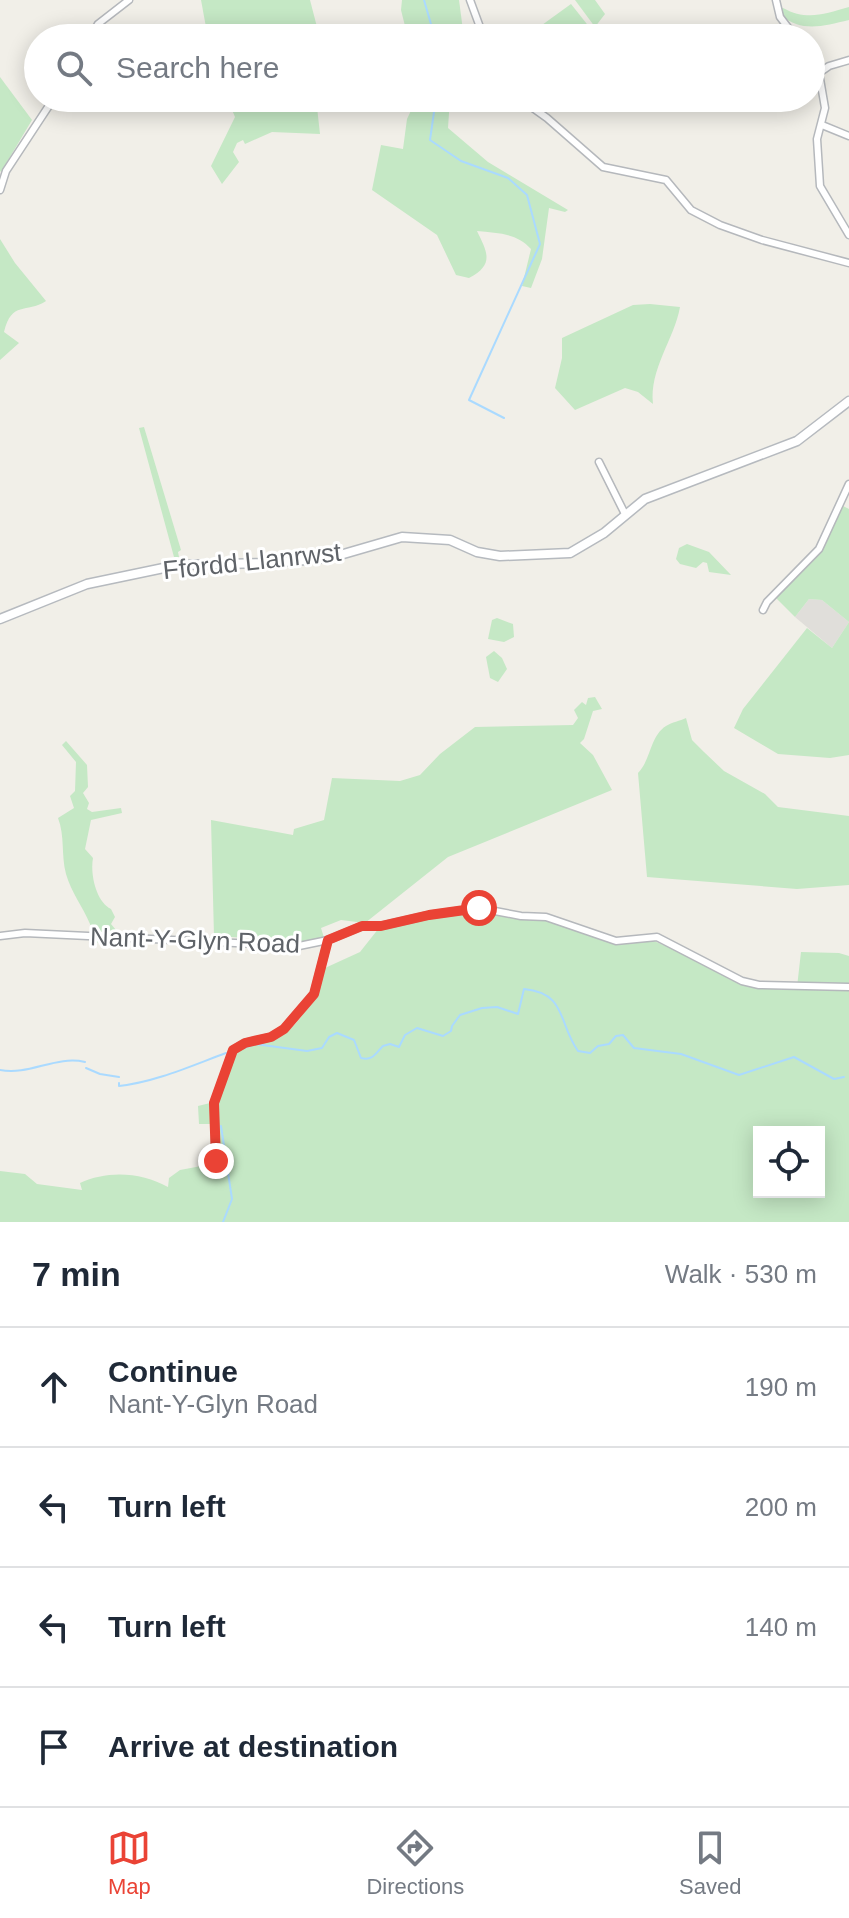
<!DOCTYPE html>
<html lang="en">
<head>
<meta charset="utf-8">
<style>
	:root { --surface:#fff; --page:#f6f6f7; --text:#1f2937; --muted:#747a83; --line:#e0e1e3; --accent:#ea4335 }
	body { margin:0; font-family:Arial,sans-serif; background:var(--page); color:var(--text) }
	.controls { position:absolute; right:24px; bottom:24px; display:grid; overflow:hidden; border-radius:0px; box-shadow:0 4px 20px #0003 }
	.controls button { width:72px; height:72px; display:grid; place-items:center; padding:0; border:0; border-bottom:2px solid var(--line); background:var(--surface); color:var(--text); font:40px sans-serif }
	.stop { position:absolute; width:24px; height:24px; margin:-18px; border:6px solid #ea4335; border-radius:50%; background:#fff }
	.stop.end { background:#ea4335; border-color:#fff; box-shadow:0 2px 8px #0008 }
	.list { margin:0; padding:0; list-style:none }
	h2 { display:flex; justify-content:space-between; align-items:center; height:104px; margin:0; padding:0 32px; font-size:34px }
	h2 small { font-size:26px; font-weight:400; color:var(--muted) }
	.list li { display:grid; grid-template-columns:52px 1fr auto; gap:24px; align-items:center; box-sizing:border-box; height:120px; padding:0 32px; border-top:2px solid var(--line) }
	.list b { display:block; font-size:30px; white-space:nowrap }
	.list p { margin:0; font-size:26px; white-space:nowrap; color:var(--muted) }
	.list em { font-size:26px; font-style:normal; color:var(--muted) }
	.icon { flex:none; width:44px; height:44px; fill:none; stroke:currentColor; stroke-width:2; stroke-linecap:round; stroke-linejoin:round }
	.map { position:relative; flex:none; width:849px; height:1222px; overflow:hidden }
	.search { position:absolute; background:var(--surface); box-shadow:0 4px 20px #0003; left:24px; right:24px; top:24px; height:88px; display:flex; align-items:center; gap:20px; box-sizing:border-box; padding:0 28px; border-radius:44px; color:var(--muted); font-size:30px }
	.sheet { height:584px; background:var(--surface) }
	nav { display:flex; justify-content:space-around; align-items:center; box-sizing:border-box; height:112px; border-top:2px solid var(--line); background:var(--surface); font-size:22px; color:var(--muted) }
	nav a { display:grid; justify-items:center; gap:4px }
	nav .on { color:var(--accent) }
	.map>svg:first-child { display:block }
</style>
</head>
<body>
<div class="map">
<svg width="849" height="1222" viewBox="0 0 849 1222">
	<rect width="100%" height="100%" fill="#f1efe8"/>
	<!-- industrial -->
	<path fill="#e0deda" d="M809,599L822,600L849,622L832,648L795,617Z"/>
	<!-- green -->
	<g fill="#c5e8c5" fill-rule="evenodd">
		<path d="M201,0H310L317,27V38H208Z"/>
		<path d="M402,0H459L464,38H408L401,10Z"/>
		<path d="M575,0H595L605,14L595,27Z"/>
		<path d="M571,4L598,38H524Z"/>
		<path d="M849,7V20C823,26 802,33 781,15L780,9L783,8C807,21 824,14 849,7Z"/>
		<path d="M0,77L32,120L1,172L0,171Z"/>
		<path d="M227,98H316L320,134L272,132L245,144L243,140L237,143L233,152L239,162L222,184L211,166L235,117Z"/>
		<path d="M417,98H450L448,128L488,162L568,210L565,212L549,208L542,259L531,288L522,286L531,249C517,233 497,233 477,231C487,252 495,264 469,278L456,275L437,235L372,190L381,145L403,149L407,119Z"/>
		<path d="M0,239L15,263L46,301C26,314 12,300 4,332L19,343L0,360Z"/>
		<path d="M650,304L680,307C674,340 649,369 653,404L638,392L625,388L575,410L555,388L562,358V338L633,305Z"/>
		<path d="M144,427L181,550L178,552L179,557H174L139,428Z"/>
		<path d="M839,504L849,509V755L830,758L778,754L734,728L743,709L807,628L832,648L849,622L822,600L809,599L795,617L774,596L819,549Z"/>
		<path d="M687,544L709,552L731,575L709,572L707,563L703,562L696,568L680,564L676,559L679,548Z"/>
		<path d="M497,618L513,624L514,637L504,642L488,639L492,620Z"/>
		<path d="M494,651L502,658L507,669L498,682L490,678L486,657Z"/>
		<path d="M595,697L602,709L593,711L584,739L580,743L593,755L612,790L448,857L365,923L341,920L321,928L325,941L295,945V941L214,936L211,820L293,835L294,829L324,820L332,778L400,781L420,775L440,754L475,727L573,725L578,718L574,710L582,702L586,705L588,698Z"/>
		<path d="M686,718L692,740L704,752L724,771L765,794L778,807L849,816V885L797,889L647,877L638,773C651,760 650,736 666,726C672,722 680,721 686,718Z"/>
		<path d="M66,741L87,765L88,787L83,793L89,803L87,809L92,812L121,808L122,813L91,820L85,849L93,858C90,874 96,902 111,909L115,917L111,924L116,930V944L107,937L102,943L93,942C90,934 93,931 90,924C83,907 71,892 66,874C61,855 65,836 58,818L74,808L70,796L75,791L76,762L62,745Z"/>
		<path d="M477,911L545,920L602,940L623,944L654,941L689,956L731,980L745,985L784,990L783,987H797L801,952L839,953L849,956V985L797,988L849,989V1222H0V1171L25,1174L37,1184L82,1190L80,1183C107,1170 142,1172 168,1187L169,1178L180,1170L212,1164L211,1160L215,1161V1124H199L198,1106L214,1102L233,1050C240,1048 250,1041 257,1040C265,1039 273,1041 281,1036C299,1026 323,988 325,968L360,952L379,928L433,917ZM759,1132H819V1192H759Z"/>
	</g>
	<g fill="none" stroke-linecap="round" stroke-linejoin="round">
		<!-- stream -->
		<g stroke="#aadaff" stroke-width="2">
			<path d="M424,0L435,38"/>
			<path d="M436,98L430,140L461,161L508,178L527,195L540,244L469,400L504,418"/>
			<path d="M241,1049L255,1044L307,1051L322,1048L329,1037L337,1033L354,1040L361,1058C373,1061 375,1054 383,1046L390,1044L399,1047L405,1035L417,1028L443,1036L451,1031L452,1026L460,1015L482,1008L497,1007L518,1014L524,989C567,993 558,1023 578,1051L590,1053L598,1046L609,1044L616,1036L623,1035L634,1048L681,1054L739,1075L794,1057L834,1079L844,1077"/>
			<path d="M86,1068L100,1074L119,1077"/>
			<path d="M0,1070C29,1076 56,1055 85,1062"/>
			<path d="M119,1083V1086C156,1082 193,1065 226,1053"/>
			<path d="M221,1126L232,1199L223,1222"/>
		</g>
		<!-- street casing -->
		<g stroke="#b5b8bc" stroke-width="9">
			<g id="street">
				<path d="M470,0L484,38"/>
				<path d="M776,0L780,17L796,38"/>
				<path d="M90,38L98,24L129,0"/>
				<path d="M811,57L819,73L825,108L817,139L820,186L849,235"/>
				<path d="M819,73L829,66L849,60"/>
				<path d="M519,98L547,118L603,167L666,180L691,210L720,225L762,240L849,263"/>
				<path d="M822,125L849,136"/>
				<path d="M0,190L6,171L54,98"/>
				<path d="M599,462L625,514"/>
				<path d="M763,610L767,602L819,549L849,484"/>
				<path d="M0,936L25,933L299,946L328,940L362,926H381L429,915L479,908L521,916L546,917L616,941L657,937L742,981L759,985L849,987"/>
				<path d="M220,1168L216,1157L214,1103L233,1050L245,1043L271,1037L284,1029L314,994L328,940"/>
			</g>
		</g>
		<!-- secondary casing -->
		<g stroke="#b6babf" stroke-width="11">
			<path id="secondary" d="M0,619L87,584L178,565L269,563L318,559L340,555L402,537L450,540L477,552L500,556L570,553L604,533L645,499L797,441L849,401"/>
		</g>
		<!-- street -->
		<use href="#street" stroke="#fff" stroke-width="6"/>
		<!-- secondary -->
		<use href="#secondary" stroke="#fff" stroke-width="8"/>
	</g>
	<g fill="none" stroke-linecap="round" stroke-linejoin="round">
		<!-- route -->
		<path stroke="#ea4335" stroke-width="10" d="M216,1161L214,1103L233,1050L245,1043L271,1037L284,1029L314,994L328,940L362,926H381L429,915L479,908"/>
	</g>
	<g text-anchor="middle" stroke-width="6" stroke-linejoin="round" paint-order="stroke">
		<!-- street labels -->
		<g font-size="26" fill="#5f6368" stroke="#fff">
			<text transform="translate(252 561) rotate(-6)" y="9">Ffordd Llanrwst</text>
			<text transform="translate(195 940) rotate(2)" y="9">Nant-Y-Glyn Road</text>
		</g>
	</g>
</svg>
<div class="controls">
<button><svg class="icon" aria-label="locate" viewBox="0 0 24 24"><circle cx="12" cy="12" r="6"/><path d="M12 2v4M12 18v4M2 12h4M18 12h4"/></svg></button>
</div>
<div class="stop" style="left:479px;top:908px"></div>
<div class="stop end" style="left:216px;top:1161px"></div>
<div class="search"><svg class="icon" aria-label="search" viewBox="0 0 24 24"><circle cx="10" cy="10" r="6"/><path d="M15 15l6 6"/></svg>Search here</div>
</div>
<section class="sheet">
<h2>7 min<small>Walk · 530 m</small></h2>
<ul class="list">
<li><svg class="icon" aria-label="ahead" viewBox="0 0 24 24"><path d="M12 20V5M6 11l6-6 6 6"/></svg><div><b>Continue</b><p>Nant-Y-Glyn Road</p></div><em>190 m</em></li>
<li><svg class="icon" aria-label="left" viewBox="0 0 24 24"><path d="M17 20v-9H6M10 6l-5 5 5 5"/></svg><div><b>Turn left</b></div><em>200 m</em></li>
<li><svg class="icon" aria-label="left" viewBox="0 0 24 24"><path d="M17 20v-9H6M10 6l-5 5 5 5"/></svg><div><b>Turn left</b></div><em>140 m</em></li>
<li><svg class="icon" aria-label="arrive" viewBox="0 0 24 24"><path d="M6 21V4h12l-3 4 3 4H6"/></svg><div><b>Arrive at destination</b></div></li>
</ul>
</section>
<nav>
<a class="on"><svg class="icon" aria-label="map" viewBox="0 0 24 24"><path d="M3 6l6-2 6 2 6-2v14l-6 2-6-2-6 2zM9 4v14M15 6v14"/></svg>Map</a>
<a><svg class="icon" aria-label="directions" viewBox="0 0 24 24"><path d="M12 3l9 9-9 9-9-9zM9 14v-3h6M13 9l2 2-2 2"/></svg>Directions</a>
<a><svg class="icon" aria-label="saved" viewBox="0 0 24 24"><path d="M7 4h10v16l-5-4-5 4z"/></svg>Saved</a>
</nav>
</body>
</html>
